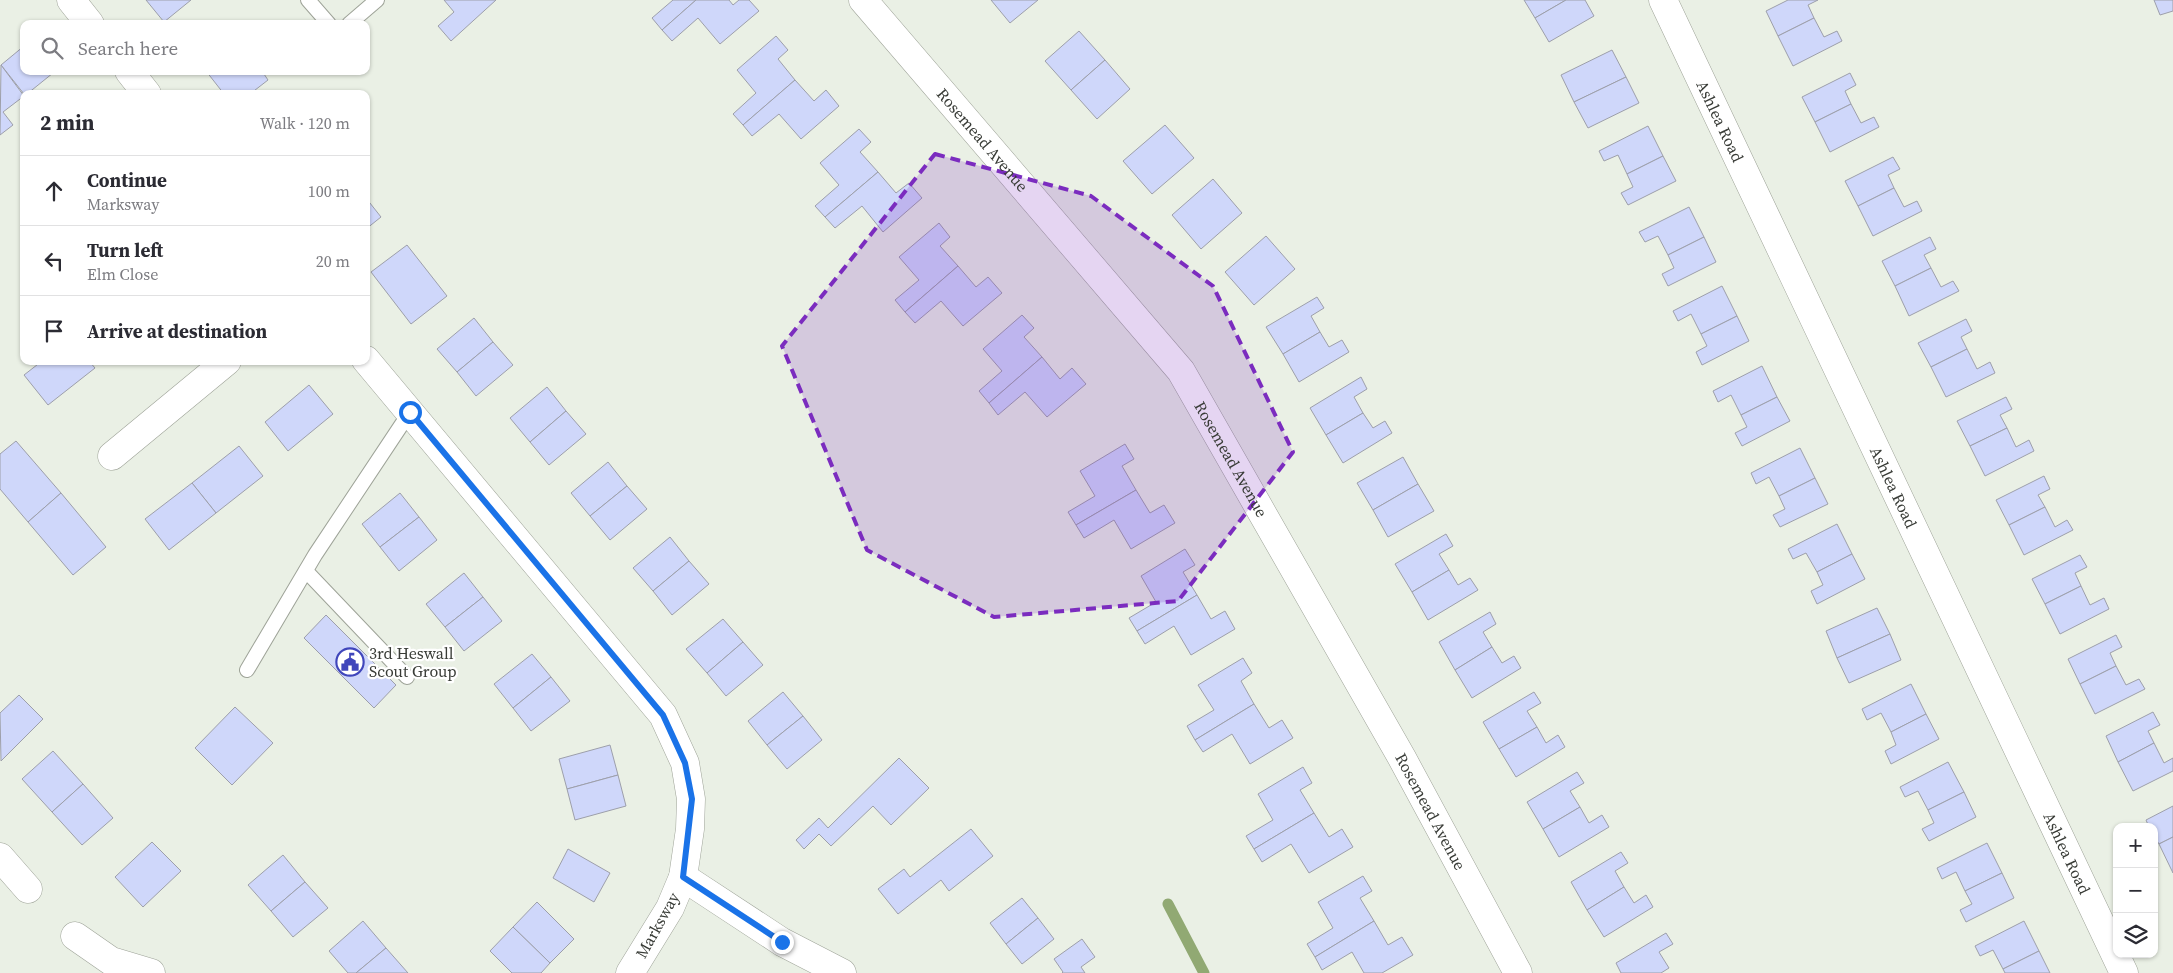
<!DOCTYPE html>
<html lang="en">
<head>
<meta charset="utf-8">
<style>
	:root { --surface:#fff; --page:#f2f2f3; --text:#2b2b33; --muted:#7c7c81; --line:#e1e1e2 }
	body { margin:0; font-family:"Source Serif 4",serif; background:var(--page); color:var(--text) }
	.controls { position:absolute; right:15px; bottom:15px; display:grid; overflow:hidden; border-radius:10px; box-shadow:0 1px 4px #0004 }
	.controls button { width:45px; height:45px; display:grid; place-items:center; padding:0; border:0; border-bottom:1px solid var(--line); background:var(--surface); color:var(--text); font:25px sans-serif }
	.stop { position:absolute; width:15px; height:15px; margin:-11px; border:4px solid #1a73e8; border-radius:50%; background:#fff }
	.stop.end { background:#1a73e8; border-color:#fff; box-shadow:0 1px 5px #0008 }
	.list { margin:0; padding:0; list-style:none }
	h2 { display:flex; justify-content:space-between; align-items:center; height:65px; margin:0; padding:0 20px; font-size:21px }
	h2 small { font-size:16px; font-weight:400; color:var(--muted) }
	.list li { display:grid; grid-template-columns:32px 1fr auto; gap:15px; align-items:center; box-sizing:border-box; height:70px; padding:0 20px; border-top:1px solid var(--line) }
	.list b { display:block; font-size:19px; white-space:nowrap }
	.list p { margin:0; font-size:16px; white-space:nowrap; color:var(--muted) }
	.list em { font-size:16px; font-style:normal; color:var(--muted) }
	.icon { flex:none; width:28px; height:28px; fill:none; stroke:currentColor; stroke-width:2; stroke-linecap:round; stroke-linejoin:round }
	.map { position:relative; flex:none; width:2173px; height:973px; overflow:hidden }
	.search { position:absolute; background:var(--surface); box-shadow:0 1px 4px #0004; left:20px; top:20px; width:350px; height:55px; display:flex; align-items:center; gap:12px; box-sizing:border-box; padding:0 18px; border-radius:10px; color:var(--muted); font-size:19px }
	.panel { position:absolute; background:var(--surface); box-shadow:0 1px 4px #0004; left:20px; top:90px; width:350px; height:275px; border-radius:10px }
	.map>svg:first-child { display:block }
</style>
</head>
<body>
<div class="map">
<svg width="2173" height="973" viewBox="0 0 2173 973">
	<rect width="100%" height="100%" fill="#eaf0e5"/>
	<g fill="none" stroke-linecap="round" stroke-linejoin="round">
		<!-- stream -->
		<path stroke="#91a973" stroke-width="11" d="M1168,904L1204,973"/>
	</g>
	<!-- building -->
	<g fill="#cfd7fa" stroke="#9d9faa">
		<path d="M146,0H191L164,22Z"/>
		<path d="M444,0H496L451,41L438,26L454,12Z"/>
		<path d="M673,0H696L662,30L652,18Z"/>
		<path d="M696,0H729L733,5L739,0H749L759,11L720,44L698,18L672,41L662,30Z"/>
		<path d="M991,0H1038L1010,23Z"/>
		<path d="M1524,0H1566L1535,18Z"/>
		<path d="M1566,0H1585L1594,16L1549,42L1535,18Z"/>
		<path d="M1788,0H1818L1808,5L1814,18L1778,36L1766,11Z"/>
		<path d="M2154,0H2173V11L2160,15Z"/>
		<path d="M1814,18L1824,37L1837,31L1842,41L1793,66L1778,36Z"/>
		<path d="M1079,31L1105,60L1071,90L1045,61Z"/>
		<path d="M776,36L788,50L778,59L795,80L743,125L733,114L756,93L737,70Z"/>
		<path d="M24,46V71H51L53,73L27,94H24L1,65Z"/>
		<path d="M1612,50L1626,77L1574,102L1561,75Z"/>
		<path d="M1105,60L1130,89L1097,119L1071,90Z"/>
		<path d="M1,65L24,96L3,112L13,125L0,135Z"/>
		<path d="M206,71H262L268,80L250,94H224Z"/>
		<path d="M1850,73L1856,85L1845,91L1851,104L1815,122L1802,97Z"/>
		<path d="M1626,77L1639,103L1588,128L1574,102Z"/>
		<path d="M795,80L814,101L826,90L839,106L801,139L779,114L752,136L743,125Z"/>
		<path d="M1851,104L1861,123L1874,117L1879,127L1830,152L1815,122Z"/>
		<path d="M1165,125L1194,158L1152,194L1123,161Z"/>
		<path d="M1648,126L1663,156L1627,174L1618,155L1604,161L1599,151Z"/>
		<path d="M859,129L871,142L860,152L878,172L825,217L815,206L839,185L820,163Z"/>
		<path d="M1663,156L1676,181L1628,205L1621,193L1633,187L1627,174Z"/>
		<path d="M1893,157L1900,169L1888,175L1894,188L1858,206L1845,181Z"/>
		<path d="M878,172L896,193L909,183L922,198L883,232L862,206L835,228L825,217Z"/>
		<path d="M1213,179L1242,213L1201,249L1172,215Z"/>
		<path d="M1894,188L1904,207L1917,201L1922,211L1873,236L1858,206Z"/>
		<path d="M366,198L381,217L366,229Z"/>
		<path d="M1689,207L1704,237L1668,255L1658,236L1645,242L1639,232Z"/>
		<path d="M939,223L950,237L940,246L958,266L905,312L895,300L919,280L899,257Z"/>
		<path d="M1266,236L1295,269L1254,305L1225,272Z"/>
		<path d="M1704,237L1716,262L1668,286L1662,274L1674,268L1668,255Z"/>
		<path d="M1930,237L1936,249L1924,255L1931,268L1895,286L1882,261Z"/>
		<path d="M407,245L447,296L411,324L371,272Z"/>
		<path d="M958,266L976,287L988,277L1002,293L963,326L941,301L915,323L905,312Z"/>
		<path d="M1931,268L1941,287L1953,281L1959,291L1909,316L1895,286Z"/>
		<path d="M1722,286L1737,316L1701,334L1691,314L1678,321L1673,311Z"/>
		<path d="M1317,297L1324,308L1311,316L1320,332L1283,354L1266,327Z"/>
		<path d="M1022,315L1034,328L1024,337L1042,357L989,403L979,391L1002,371L983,349Z"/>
		<path d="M1737,316L1749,341L1702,365L1696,352L1707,346L1701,334Z"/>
		<path d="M474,318L493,342L457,372L437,349Z"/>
		<path d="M1966,319L1972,331L1961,337L1967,349L1931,367L1918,343Z"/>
		<path d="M1320,332L1329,347L1342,340L1349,352L1299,382L1283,354Z"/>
		<path d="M493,342L513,365L476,396L457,372Z"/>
		<path d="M1967,349L1977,369L1990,362L1995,373L1946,397L1931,367Z"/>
		<path d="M1042,357L1060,379L1072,368L1086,384L1047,417L1025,392L998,415L989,403Z"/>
		<path d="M42,361H89L95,368L48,405L24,375Z"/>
		<path d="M1762,366L1777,397L1741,415L1731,395L1718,402L1713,391Z"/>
		<path d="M1361,377L1367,389L1354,397L1363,413L1326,435L1310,408Z"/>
		<path d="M309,385L333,414L288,451L265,422Z"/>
		<path d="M547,387L566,411L530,442L510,418Z"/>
		<path d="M1777,397L1790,421L1742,446L1735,433L1747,427L1741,415Z"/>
		<path d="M2006,397L2012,409L2000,415L2007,428L1970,446L1957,421Z"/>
		<path d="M566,411L586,434L549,465L530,442Z"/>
		<path d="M1363,413L1373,428L1385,421L1392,433L1343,463L1326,435Z"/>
		<path d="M2007,428L2016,447L2029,440L2034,451L1985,476L1970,446Z"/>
		<path d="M16,441L61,493L28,522L0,489V454Z"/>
		<path d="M1125,444L1134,459L1122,466L1136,490L1076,525L1068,512L1095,496L1080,471Z"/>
		<path d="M239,446L263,476L216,513L192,483Z"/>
		<path d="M1800,448L1815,478L1779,496L1769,477L1756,484L1751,473Z"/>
		<path d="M1403,457L1418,484L1373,510L1357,483Z"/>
		<path d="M608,462L627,486L590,516L571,493Z"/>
		<path d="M2044,476L2050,489L2038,495L2045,507L2009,525L1996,500Z"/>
		<path d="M1815,478L1828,504L1780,527L1773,515L1785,509L1779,496Z"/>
		<path d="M192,483L216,513L169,550L145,519Z"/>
		<path d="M1418,484L1434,511L1388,537L1373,510Z"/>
		<path d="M627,486L647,509L610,540L590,516Z"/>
		<path d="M1136,490L1150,513L1164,505L1175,523L1131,549L1114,520L1084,538L1076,525Z"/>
		<path d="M61,493L106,547L73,575L28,522Z"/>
		<path d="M400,493L419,517L380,547L362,524Z"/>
		<path d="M2045,507L2055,527L2067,520L2073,530L2024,555L2009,525Z"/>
		<path d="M419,517L437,540L399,571L380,547Z"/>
		<path d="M1837,524L1852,554L1817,572L1806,553L1793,559L1788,549Z"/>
		<path d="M1446,534L1453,546L1439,554L1449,570L1412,592L1395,564Z"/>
		<path d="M670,537L689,561L653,591L633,568Z"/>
		<path d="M1185,549L1195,565L1183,572L1197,595L1137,631L1129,618L1156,602L1141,576Z"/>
		<path d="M1852,554L1865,579L1817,604L1811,591L1823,585L1817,572Z"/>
		<path d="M2080,555L2087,567L2075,573L2081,586L2045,604L2032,579Z"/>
		<path d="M689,561L709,584L672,615L653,591Z"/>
		<path d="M1449,570L1458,585L1470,578L1478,590L1428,620L1412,592Z"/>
		<path d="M464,573L483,597L445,627L426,604Z"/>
		<path d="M2081,586L2090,605L2104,598L2109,609L2060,634L2045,604Z"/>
		<path d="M1197,595L1211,619L1225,611L1235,629L1191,655L1174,626L1145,644L1137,631Z"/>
		<path d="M483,597L502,621L464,651L445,627Z"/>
		<path d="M1877,608L1890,634L1837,658L1826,631Z"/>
		<path d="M1490,612L1496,624L1483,632L1492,647L1455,670L1439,642Z"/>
		<path d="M326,615L396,685L374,708L304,638Z"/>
		<path d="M723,619L743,642L707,673L686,649Z"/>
		<path d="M1890,634L1901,660L1849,683L1837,658Z"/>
		<path d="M2116,635L2122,647L2110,653L2116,666L2080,684L2068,659Z"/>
		<path d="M743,642L763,665L726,696L707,673Z"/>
		<path d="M1492,647L1502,663L1514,656L1521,668L1472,698L1455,670Z"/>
		<path d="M532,654L551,677L513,708L494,684Z"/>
		<path d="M1243,658L1252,673L1241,681L1254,704L1195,740L1187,726L1214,710L1198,685Z"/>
		<path d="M2116,666L2126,685L2139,679L2145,689L2095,714L2080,684Z"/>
		<path d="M551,677L570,701L531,731L513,708Z"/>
		<path d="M1911,684L1926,714L1891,732L1881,713L1867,720L1862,709Z"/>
		<path d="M783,692L803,716L767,745L748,721Z"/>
		<path d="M1534,692L1541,703L1527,711L1537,727L1499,749L1483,722Z"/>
		<path d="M19,695L43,719L1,761L0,713Z"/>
		<path d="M1254,704L1269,728L1282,720L1293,738L1250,764L1232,734L1203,752L1195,740Z"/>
		<path d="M235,707L273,743L232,785L195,748Z"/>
		<path d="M2153,712L2160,725L2148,731L2154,743L2118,762L2106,736Z"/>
		<path d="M1926,714L1939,739L1891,764L1885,751L1896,745L1891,732Z"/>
		<path d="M803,716L822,740L787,769L767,745Z"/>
		<path d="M1537,727L1546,743L1558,735L1565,747L1516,777L1499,749Z"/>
		<path d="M2154,743L2164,763L2173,758V771L2133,791L2118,762Z"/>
		<path d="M610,745L618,775L567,789L559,759Z"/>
		<path d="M53,751L83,784L52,812L22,779Z"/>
		<path d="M899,758L929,788L891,825L873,806L831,846L819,834L804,849L796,840L819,818L828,828Z"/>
		<path d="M1948,762L1964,792L1928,810L1918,791L1905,797L1900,787Z"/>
		<path d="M1303,767L1312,783L1300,790L1314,813L1254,849L1246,836L1273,820L1258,794Z"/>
		<path d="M1577,772L1584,783L1570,791L1580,807L1543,829L1527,802Z"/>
		<path d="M618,775L626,806L575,820L567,789Z"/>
		<path d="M83,784L113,818L82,845L52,812Z"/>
		<path d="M1964,792L1976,817L1929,841L1922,829L1934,823L1928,810Z"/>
		<path d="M2173,806V837L2159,844L2154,836V827H2149L2146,820Z"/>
		<path d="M1580,807L1589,823L1602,815L1609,827L1559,857L1543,829Z"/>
		<path d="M1314,813L1329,837L1342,829L1353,847L1309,873L1291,844L1262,862L1254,849Z"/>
		<path d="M971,829L993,856L949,891L941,880L898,914L878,889L904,869L910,877Z"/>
		<path d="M2173,837V873L2159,844Z"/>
		<path d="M152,842L181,871L143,907L115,877Z"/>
		<path d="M1987,843L2002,873L1965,891L1956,872L1942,879L1937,868Z"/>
		<path d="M568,849L610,873L594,902L553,878Z"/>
		<path d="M1621,852L1628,863L1615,871L1624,887L1587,910L1571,882Z"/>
		<path d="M283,855L305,882L271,911L248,885Z"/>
		<path d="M2002,873L2014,898L1966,922L1960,910L1972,904L1965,891Z"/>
		<path d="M1363,876L1372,891L1360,898L1374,921L1315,957L1307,944L1333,928L1318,902Z"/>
		<path d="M305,882L328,908L293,937L271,911Z"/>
		<path d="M1624,887L1634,903L1646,895L1653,907L1604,937L1587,910Z"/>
		<path d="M1022,898L1038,918L1006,944L990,923Z"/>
		<path d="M537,902L574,939L550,963L513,927Z"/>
		<path d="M1038,918L1054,939L1022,964L1006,944Z"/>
		<path d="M363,921L386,948L356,973H348L329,951Z"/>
		<path d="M1374,921L1388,945L1402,937L1413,955L1382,973H1364L1352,952L1322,970L1315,957Z"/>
		<path d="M2024,921L2039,951L2003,969L1993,950L1980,956L1975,946Z"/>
		<path d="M513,927L550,963L541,973H512L490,951Z"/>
		<path d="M1666,933L1673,944L1659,952L1669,968L1661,973H1621L1616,963Z"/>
		<path d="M1082,939L1095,957L1081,967L1085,973H1062L1063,972L1054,959Z"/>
		<path d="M386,948L408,973H356Z"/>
		<path d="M2039,951L2050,973H2005L2003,969Z"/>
	</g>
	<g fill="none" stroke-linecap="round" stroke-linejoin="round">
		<!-- lane casing -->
		<g stroke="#9ea398" stroke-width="16">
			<g id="lane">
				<path d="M308,0L329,24"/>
				<path d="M349,24L377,0"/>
				<path d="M306,571L407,677"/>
				<path d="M247,670L315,555L410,412"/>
			</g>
		</g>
		<!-- street casing -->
		<g stroke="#9ea398" stroke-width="29">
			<g id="street">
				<path d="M71,0L90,24"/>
				<path id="s1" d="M863,0L1181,371L1402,758L1518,973"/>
				<path id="s2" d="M1663,0L2124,973"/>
				<path d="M129,71L147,94"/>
				<path d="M366,360L663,715L685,763L691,799L690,829L683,877L670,908L630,973"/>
				<path d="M112,456L227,361"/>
				<path d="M0,857L28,889"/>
				<path d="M683,877L782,942L842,973"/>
				<path d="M75,936L111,961L151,973"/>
			</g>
		</g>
		<!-- lane -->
		<use href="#lane" stroke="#fff" stroke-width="14"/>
		<!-- street -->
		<use href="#street" stroke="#fff" stroke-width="28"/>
	</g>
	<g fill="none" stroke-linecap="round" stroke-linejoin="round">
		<!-- route -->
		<path stroke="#1a73e8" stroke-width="6" d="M410,412L663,715L685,763L692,799L683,877L782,942"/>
	</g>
	<!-- marked area -->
	<path fill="#7b2cbf" fill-opacity="0.2" stroke="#7b2cbf" stroke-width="4" stroke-dasharray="10 6" stroke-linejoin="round" d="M935,154L1091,196L1213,286L1293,452L1178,601L994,617L867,550L782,346Z"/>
	<!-- icons -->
	<defs>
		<g id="civic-ring" transform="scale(1.4375)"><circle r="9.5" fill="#fff" stroke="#4046bb" stroke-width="1.5"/><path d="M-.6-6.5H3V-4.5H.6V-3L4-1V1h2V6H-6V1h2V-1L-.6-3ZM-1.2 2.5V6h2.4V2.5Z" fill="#4046bb"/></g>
	</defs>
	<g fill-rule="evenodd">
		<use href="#civic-ring" x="350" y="662"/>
	</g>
	<g text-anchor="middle" stroke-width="4.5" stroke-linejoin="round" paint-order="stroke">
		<!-- street labels -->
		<g font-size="16" fill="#393c37" stroke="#fff">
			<text dy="6" stroke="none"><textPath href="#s2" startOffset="134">Ashlea Road</textPath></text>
			<text dy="6" stroke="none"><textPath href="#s1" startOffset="184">Rosemead Avenue</textPath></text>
			<text dy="6" stroke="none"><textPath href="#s1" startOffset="590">Rosemead Avenue</textPath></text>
			<text dy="6" stroke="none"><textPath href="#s2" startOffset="539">Ashlea Road</textPath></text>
			<text dy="6" stroke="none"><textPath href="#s1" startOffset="995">Rosemead Avenue</textPath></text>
			<text dy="6" stroke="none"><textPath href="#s2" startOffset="944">Ashlea Road</textPath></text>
			<text transform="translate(657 925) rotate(-61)" y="6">Marksway</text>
		</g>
		<!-- poi labels -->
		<g font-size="16" fill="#393c37" stroke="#fff" text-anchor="start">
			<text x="369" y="659">3rd Heswall<tspan x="369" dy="18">Scout Group</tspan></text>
		</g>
	</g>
</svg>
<div class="controls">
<button>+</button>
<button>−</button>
<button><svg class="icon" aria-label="layers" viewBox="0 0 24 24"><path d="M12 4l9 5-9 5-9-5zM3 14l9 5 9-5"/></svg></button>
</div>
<div class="stop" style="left:410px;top:412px"></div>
<div class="stop end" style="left:782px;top:942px"></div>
<div class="search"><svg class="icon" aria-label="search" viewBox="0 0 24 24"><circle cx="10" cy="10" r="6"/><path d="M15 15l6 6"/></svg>Search here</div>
<section class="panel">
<h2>2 min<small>Walk · 120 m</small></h2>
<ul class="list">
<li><svg class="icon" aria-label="ahead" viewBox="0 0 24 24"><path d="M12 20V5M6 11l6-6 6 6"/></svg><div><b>Continue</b><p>Marksway</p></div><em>100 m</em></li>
<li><svg class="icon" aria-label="left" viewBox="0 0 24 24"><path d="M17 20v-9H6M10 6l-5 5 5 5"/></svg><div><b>Turn left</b><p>Elm Close</p></div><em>20 m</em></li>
<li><svg class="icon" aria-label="arrive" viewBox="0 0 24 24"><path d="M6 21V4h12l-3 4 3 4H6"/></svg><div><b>Arrive at destination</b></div></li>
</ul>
</section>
</div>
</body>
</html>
